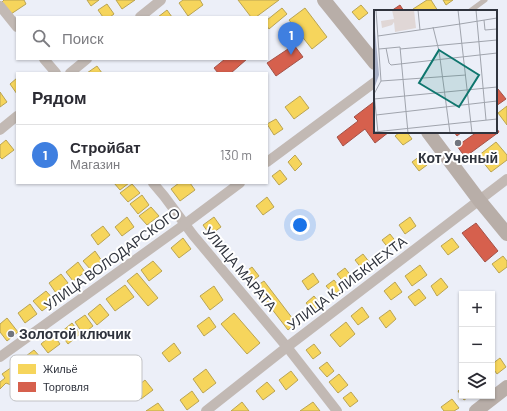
<!DOCTYPE html>
<html lang="ru">
<head>
<meta charset="utf-8">
<style>
	:root { --surface:#fff; --page:#f7f7f7; --text:#2b2b33; --muted:#7c7c81; --line:#e1e1e2; --accent:#7c3aed }
	body { margin:0; font-family:Barlow,sans-serif; background:var(--page); color:var(--text) }
	.controls { position:absolute; right:12px; bottom:12px; display:grid; overflow:hidden; border-radius:0px; box-shadow:0 1px 3px #0004 }
	.controls button { width:36px; height:36px; display:grid; place-items:center; padding:0; border:0; border-bottom:1px solid var(--line); background:var(--surface); color:var(--text); font:20px sans-serif }
	.you { position:absolute; left:300px; top:225px; width:14px; height:14px; margin:-10px; border:3px solid #fff; border-radius:50%; background:#1a73e8; box-shadow:0 0 0 6px #1a73e833 }
	.badge { display:grid; place-items:center; width:26px; height:26px; border-radius:50%; background:var(--accent); color:#fff; font-size:13px; font-weight:700 }
	.pin { position:absolute; translate:-50% -33px; filter:drop-shadow(0 1px 2px #0008) }
	.pin::after { content:''; position:absolute; top:21px; width:14px; height:12px; background:inherit; clip-path:polygon(0 0,100% 0,50% 100%) }
	.list { margin:0; padding:0; list-style:none }
	h2 { display:flex; justify-content:space-between; align-items:center; height:52px; margin:0; padding:0 16px; font-size:17px }
	h2 small { font-size:13px; font-weight:400; color:var(--muted) }
	.list li { display:grid; grid-template-columns:26px 1fr auto; gap:12px; align-items:center; box-sizing:border-box; height:60px; padding:0 16px; border-top:1px solid var(--line) }
	.list b { display:block; font-size:15px; white-space:nowrap }
	.list p { margin:0; font-size:13px; white-space:nowrap; color:var(--muted) }
	.list em { font-size:13px; font-style:normal; color:var(--muted) }
	.icon { flex:none; width:22px; height:22px; fill:none; stroke:currentColor; stroke-width:2; stroke-linecap:round; stroke-linejoin:round }
	.map { position:relative; flex:none; width:507px; height:411px; overflow:hidden }
	.search { position:absolute; background:var(--surface); box-shadow:0 1px 3px #0004; left:16px; top:16px; width:252px; height:44px; display:flex; align-items:center; gap:10px; box-sizing:border-box; padding:0 14px; border-radius:0px; color:var(--muted); font-size:15px }
	.panel { position:absolute; background:var(--surface); box-shadow:0 1px 3px #0004; left:16px; top:72px; width:252px; height:112px; border-radius:0px }
	.map>svg:first-child { display:block }
</style>
</head>
<body>
<div class="map">
<svg width="507" height="411" viewBox="0 0 507 411">
	<rect width="100%" height="100%" fill="#eceff8"/>
	<!-- homes -->
	<g fill="#f6d55c" stroke="#baa453">
		<path d="M4,0H24L26,4L11,14L2,2Z"/>
		<path d="M87,0H99L91,6Z"/>
		<path d="M116,0H135L122,9Z"/>
		<path d="M183,0H200L203,5L188,16L179,3Z"/>
		<path d="M238,0H279L256,17H251Z"/>
		<path d="M427,0H431L438,11H414L413,9Z"/>
		<path d="M443,0H453L446,5Z"/>
		<path d="M107,4L114,14L110,17H103L98,10Z"/>
		<path d="M361,5L368,13L359,20L352,12Z"/>
		<path d="M282,8L287,14L269,29L267,26V20Z"/>
		<path d="M305,8L327,37L312,49L289,20Z"/>
		<path d="M167,10L172,17H158Z"/>
		<path d="M97,66L102,73H87Z"/>
		<path d="M17,78V94L10,84Z"/>
		<path d="M0,92L7,102L0,107Z"/>
		<path d="M300,96L309,108L294,119L285,107Z"/>
		<path d="M507,106V125L498,113Z"/>
		<path d="M276,119L283,129L274,135L267,124Z"/>
		<path d="M400,132H407L412,139L403,145L395,136Z"/>
		<path d="M6,140L14,150L2,159L0,157V145Z"/>
		<path d="M496,142L507,155V160L491,172L478,156Z"/>
		<path d="M295,155L302,164L295,171L288,162Z"/>
		<path d="M420,156L427,165L419,171L412,162Z"/>
		<path d="M280,170L287,179L279,185L272,176Z"/>
		<path d="M114,183H129L120,190Z"/>
		<path d="M179,183H190L195,190L180,201L171,189Z"/>
		<path d="M132,184L140,193L128,202L120,193Z"/>
		<path d="M142,195L149,205L138,214L130,204Z"/>
		<path d="M267,197L274,207L263,215L256,206Z"/>
		<path d="M151,207L159,216L147,225L139,216Z"/>
		<path d="M127,217L134,227L122,236L115,227Z"/>
		<path d="M214,217L221,227L210,235L203,225Z"/>
		<path d="M410,217L416,226L405,234L399,225Z"/>
		<path d="M103,226L110,235L98,245L91,235Z"/>
		<path d="M390,234L397,243L389,249L382,240Z"/>
		<path d="M183,238L191,249L179,258L171,248Z"/>
		<path d="M452,238L459,247L448,255L441,246Z"/>
		<path d="M95,251L102,261L91,270L83,261Z"/>
		<path d="M363,254L370,263L362,269L355,260Z"/>
		<path d="M503,256L507,261V267L499,273L492,264Z"/>
		<path d="M153,261L162,271L149,281L141,270Z"/>
		<path d="M78,262L85,272L73,281L66,272Z"/>
		<path d="M420,265L427,275L412,286L405,276Z"/>
		<path d="M252,267L259,276L248,284L241,275Z"/>
		<path d="M345,268L352,277L344,283L337,274Z"/>
		<path d="M137,273L158,298L148,306L127,281Z"/>
		<path d="M313,273L319,282L308,290L302,281Z"/>
		<path d="M61,274L68,283L56,293L49,283Z"/>
		<path d="M441,278L448,287L437,296L431,286Z"/>
		<path d="M334,280L341,289L334,295L326,286Z"/>
		<path d="M264,281L296,323L288,330L255,287Z"/>
		<path d="M395,282L402,292L391,300L384,291Z"/>
		<path d="M125,285L134,297L115,311L106,299Z"/>
		<path d="M214,286L223,300L210,310L200,296Z"/>
		<path d="M419,289L426,298L415,306L408,297Z"/>
		<path d="M46,291L55,301L42,311L33,301Z"/>
		<path d="M314,296L321,305L313,311L306,303Z"/>
		<path d="M30,304L37,314L25,323L18,313Z"/>
		<path d="M100,304L109,315L97,325L88,314Z"/>
		<path d="M362,307L369,317L358,325L351,316Z"/>
		<path d="M390,310L396,319L386,328L379,318Z"/>
		<path d="M234,313L260,343L247,354L221,324Z"/>
		<path d="M85,315L93,326L83,334L75,322Z"/>
		<path d="M209,317L216,327L204,336L197,326Z"/>
		<path d="M7,318L18,332L7,341L0,332V324Z"/>
		<path d="M346,322L355,334L340,347L330,335Z"/>
		<path d="M72,323L80,334L68,344L60,333Z"/>
		<path d="M53,334L60,344L48,353L41,344Z"/>
		<path d="M174,343L181,353L169,362L162,353Z"/>
		<path d="M314,344L321,353L313,359L306,350Z"/>
		<path d="M34,350L42,359L30,369L22,359Z"/>
		<path d="M500,358L506,367L497,374L492,367V364Z"/>
		<path d="M327,362L334,371L327,377L319,368Z"/>
		<path d="M12,367L20,378L11,385L6,383L0,389V382L5,378L2,374Z"/>
		<path d="M206,369L216,383L203,393L193,379Z"/>
		<path d="M291,371L298,380L286,390L279,380Z"/>
		<path d="M339,374L348,385L338,393L329,382Z"/>
		<path d="M145,380L153,390L141,399L134,389Z"/>
		<path d="M267,382L275,391L263,400L256,391Z"/>
		<path d="M462,388V396H470L464,400L458,391Z"/>
		<path d="M192,391L199,401L187,410L180,400Z"/>
		<path d="M351,392L358,401L350,407L343,398Z"/>
		<path d="M452,399L459,408L454,411H444L441,407Z"/>
		<path d="M242,402L249,411H231Z"/>
		<path d="M313,402L320,411H300Z"/>
		<path d="M158,403L164,411H146Z"/>
	</g>
	<!-- shops -->
	<g fill="#d6604d" stroke="#a45248">
		<path d="M400,5L404,11H391Z"/>
		<path d="M294,45L303,57L276,76L267,63Z"/>
		<path d="M225,59H247L231,73H218L214,68Z"/>
		<path d="M498,89L506,99L496,106V91Z"/>
		<path d="M375,101V132H389L375,143L365,129L343,146L337,137L358,121L354,117Z"/>
		<path d="M496,127L499,132L465,157L457,146L477,132H496Z"/>
		<path d="M454,132H462L457,136Z"/>
		<path d="M476,223L498,251L485,262L462,233Z"/>
	</g>
	<g fill="none" stroke-linecap="round" stroke-linejoin="round">
		<!-- lane -->
		<path stroke="#c2b9b4" stroke-width="5" d="M470,11L485,0"/>
		<!-- street -->
		<g stroke="#c2b9b4" stroke-width="10">
			<path d="M0,6L17,27"/>
			<path d="M140,17L161,0"/>
			<path d="M44,59L56,73"/>
			<path d="M70,73L87,59"/>
			<path d="M0,130L17,116"/>
			<path d="M267,162L375,82"/>
			<path d="M153,183L164,196L193,235L287,347L337,411"/>
			<path d="M0,357L185,224L240,183"/>
			<path d="M206,411L287,347L507,179"/>
		</g>
		<!-- secondary -->
		<g stroke="#b8aea8" stroke-width="14">
			<path d="M324,0L375,63"/>
			<path d="M428,132L479,200L507,234"/>
			<path d="M476,411L507,387"/>
		</g>
	</g>
	<!-- markers -->
	<g fill="#71757e" stroke="#fff" stroke-width="1.5">
		<circle cx="458" cy="143" r="4"/>
		<circle cx="11" cy="334" r="4"/>
	</g>
	<g text-anchor="middle" stroke-width="4" stroke-linejoin="round" paint-order="stroke">
		<!-- poi labels -->
		<g font-size="14" font-weight="bold" fill="#2f333d" stroke="#fff">
			<text x="458" y="163">Кот Ученый</text>
			<text x="19" y="339" text-anchor="start">Золотой ключик</text>
		</g>
		<!-- street labels -->
		<g font-size="14" fill="#2f333d" stroke="#fff">
			<text transform="translate(112 259) rotate(-36)" y="5">УЛИЦА ВОЛОДАРСКОГО</text>
			<text transform="translate(240 269) rotate(50)" y="5">УЛИЦА МАРАТА</text>
			<text transform="translate(347 283) rotate(-37)" y="5">УЛИЦА К.ЛИБКНЕХТА</text>
		</g>
	</g>
	<!-- overview -->
	<g transform="translate(374 10)">
		<rect width="123" height="123" fill="#eceff8"/>
		<path d="M18,0H40L42,18L21,22L20,12L18,15L8,18L7,11L20,9Z" fill="#e0d7d6"/>
		<path d="M0,8L5,65L0,79Z" fill="#abb3c9"/>
		<path fill="none" stroke="#a0a4ad" stroke-width="1" d="M44,0L46,20M84,0L98,123M102,0L112,110M110,10L111,20L123,19M86,14L123,8M59,17L65,41L76,123M4,26L86,14M12,38L15,53L17,55L123,43M5,39L26,37L34,123M26,39L123,30M7,71L92,65M0,83L4,123M0,84L7,71L2,0M0,89L123,77M2,105L123,91M0,122L123,109"/>
		<path fill="#0f766e" fill-opacity="0.15" stroke="#0f766e" stroke-width="2" d="M65,40L105,65L85,97L45,73Z"/>
		<rect width="123" height="123" fill="none" stroke="#2f333d" stroke-width="2"/>
	</g>
	<!-- legend -->
	<rect x="10" y="355" width="132" height="46" rx="6" fill="#fff" stroke="#c1c2c5" stroke-width="1"/>
	<rect x="18" y="364" width="18" height="10" fill="#f6d55c"/>
	<rect x="18" y="382" width="18" height="10" fill="#d6604d"/>
	<g font-size="11" fill="#2f333d">
		<text x="43" y="373">Жильё</text>
		<text x="43" y="391">Торговля</text>
	</g>
</svg>
<div class="controls">
<button>+</button>
<button>−</button>
<button><svg class="icon" aria-label="layers" viewBox="0 0 24 24"><path d="M12 4l9 5-9 5-9-5zM3 14l9 5 9-5"/></svg></button>
</div>
<div class="you"></div>
<div class="pin badge" style="left:291px;top:55px;background:#3f7fe0">1</div>
<div class="search"><svg class="icon" aria-label="search" viewBox="0 0 24 24"><circle cx="10" cy="10" r="6"/><path d="M15 15l6 6"/></svg>Поиск</div>
<section class="panel">
<h2>Рядом<small></small></h2>
<ul class="list">
<li><span class="badge" style="background:#3f7fe0">1</span><div><b>Стройбат</b><p>Магазин</p></div><em>130 m</em></li>
</ul>
</section>
</div>
</body>
</html>
